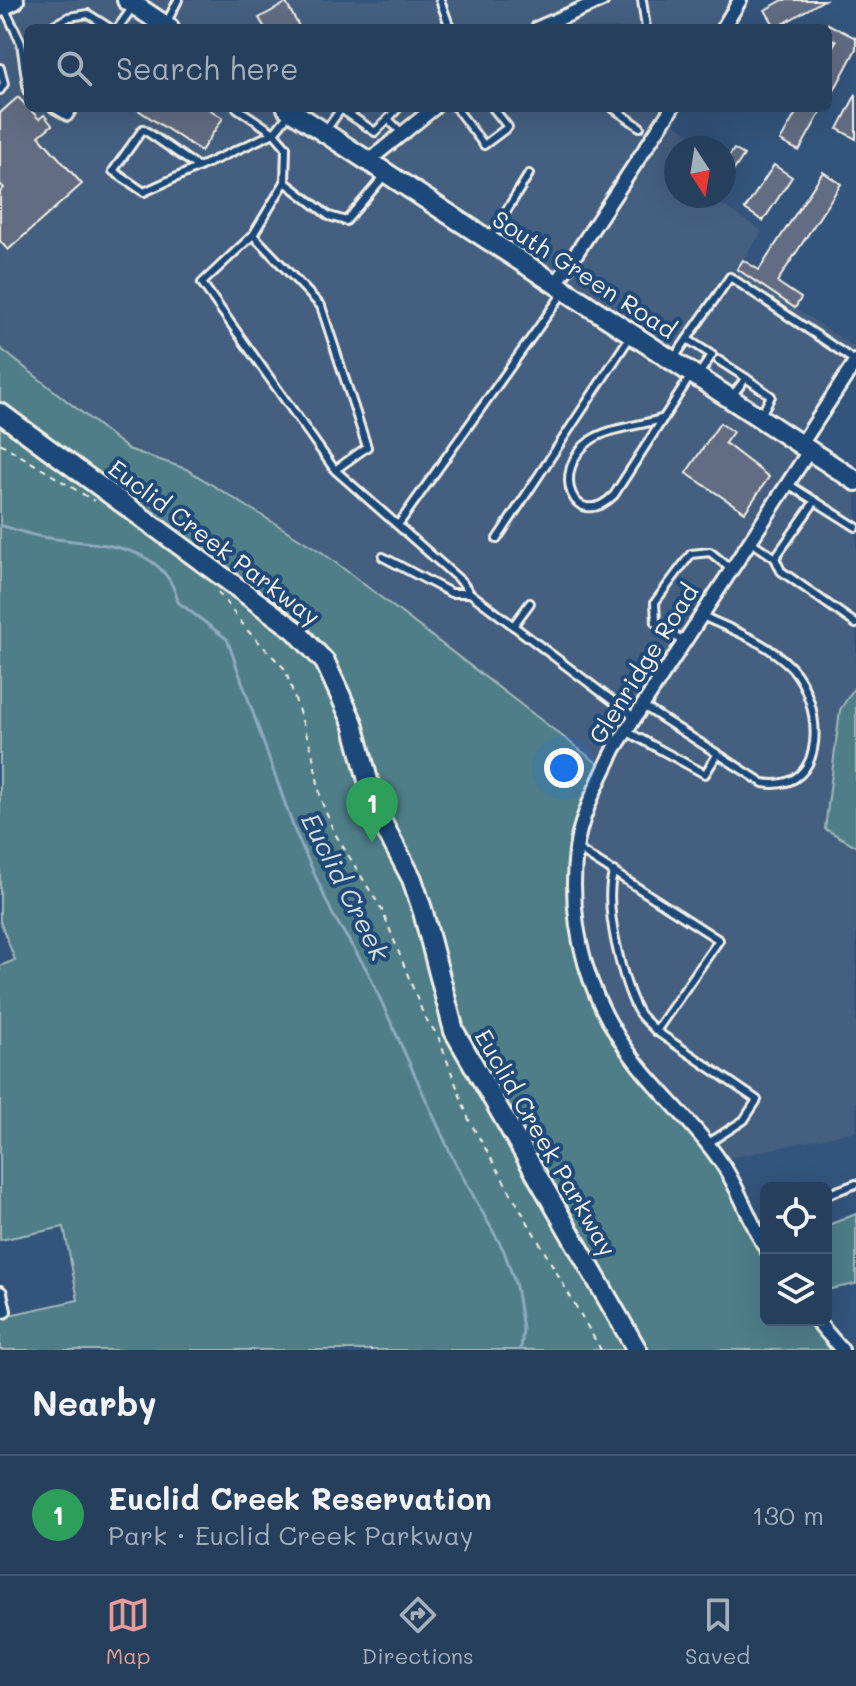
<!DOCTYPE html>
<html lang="en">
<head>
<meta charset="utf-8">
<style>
	:root { --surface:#263f5d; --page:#324a66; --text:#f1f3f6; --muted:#a4afbc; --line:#425872; --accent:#e69b98 }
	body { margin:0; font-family:Mali,sans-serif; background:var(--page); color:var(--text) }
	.controls { position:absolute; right:24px; bottom:24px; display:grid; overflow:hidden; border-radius:12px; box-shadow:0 8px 32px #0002 }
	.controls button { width:72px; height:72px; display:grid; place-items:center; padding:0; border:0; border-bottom:2px solid var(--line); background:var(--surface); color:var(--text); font:40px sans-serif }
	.compass { position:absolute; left:664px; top:136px; width:72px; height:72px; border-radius:50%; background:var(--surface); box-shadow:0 8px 32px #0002; rotate:168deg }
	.you { position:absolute; left:564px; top:768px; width:28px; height:28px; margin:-20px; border:6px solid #fff; border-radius:50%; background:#1a73e8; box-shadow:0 0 0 12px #1a73e833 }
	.badge { display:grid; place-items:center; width:52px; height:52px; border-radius:50%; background:var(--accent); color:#fff; font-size:26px; font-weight:700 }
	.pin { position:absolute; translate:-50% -66px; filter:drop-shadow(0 2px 4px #0008) }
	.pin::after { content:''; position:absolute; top:42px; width:28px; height:24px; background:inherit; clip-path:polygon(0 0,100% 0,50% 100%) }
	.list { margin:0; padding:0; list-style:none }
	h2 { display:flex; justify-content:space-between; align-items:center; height:104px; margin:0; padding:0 32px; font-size:34px }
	h2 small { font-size:26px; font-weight:400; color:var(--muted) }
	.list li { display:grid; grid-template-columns:52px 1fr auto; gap:24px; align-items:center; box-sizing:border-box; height:120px; padding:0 32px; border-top:2px solid var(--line) }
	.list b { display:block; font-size:30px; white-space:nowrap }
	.list p { margin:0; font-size:26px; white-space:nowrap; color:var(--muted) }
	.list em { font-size:26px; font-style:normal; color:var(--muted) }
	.icon { flex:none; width:44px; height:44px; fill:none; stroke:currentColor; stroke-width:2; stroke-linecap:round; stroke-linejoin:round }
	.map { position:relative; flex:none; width:856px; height:1350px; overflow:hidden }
	.search { position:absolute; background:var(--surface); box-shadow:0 8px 32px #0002; left:24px; right:24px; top:24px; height:88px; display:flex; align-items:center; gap:20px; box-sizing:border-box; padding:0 28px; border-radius:12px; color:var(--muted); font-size:30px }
	.sheet { height:224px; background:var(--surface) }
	nav { display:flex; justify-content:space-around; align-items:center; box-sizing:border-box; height:112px; border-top:2px solid var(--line); background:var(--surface); font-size:22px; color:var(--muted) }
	nav a { display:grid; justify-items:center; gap:4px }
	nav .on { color:var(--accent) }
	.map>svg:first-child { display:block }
</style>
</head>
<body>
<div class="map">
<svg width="856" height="1350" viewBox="0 0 856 1350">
	<rect width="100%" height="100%" fill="#33547c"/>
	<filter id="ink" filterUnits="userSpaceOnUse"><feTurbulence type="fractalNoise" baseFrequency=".0125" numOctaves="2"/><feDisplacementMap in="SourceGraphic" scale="16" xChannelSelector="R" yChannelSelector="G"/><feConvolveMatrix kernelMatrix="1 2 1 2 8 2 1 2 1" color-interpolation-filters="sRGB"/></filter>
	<g filter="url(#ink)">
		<!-- built -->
		<path fill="#455e80" d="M0,0H740L723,28H28V108H672L666,118L712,148H676V196H708L762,231L736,270L856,348V361L800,445L856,481V685L840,710L825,829L856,846V1131L720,1160L639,1065L186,469L128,450L0,348Z"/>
		<!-- green -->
		<g fill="#4f7e88" stroke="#a2b8b8" stroke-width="2">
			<path d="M0,348L128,449L186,469L323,553L605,769L576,848L582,955L646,1074L707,1144L766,1249V1320H816L842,1350H0V1317L78,1300L64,1227L0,1240V966L15,960L0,921Z"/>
			<path d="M856,685V846L825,829L840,710Z"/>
			<path d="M856,1214V1284L826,1290V1226Z"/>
		</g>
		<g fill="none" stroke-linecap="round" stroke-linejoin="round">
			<!-- stream -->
			<path stroke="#8daac0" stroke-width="3" d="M0,525C16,530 32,536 49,538C98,545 165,542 178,602L227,639L294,829L333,915L367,970L454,1161L504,1251L516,1286L523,1329L521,1350"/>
		</g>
		<!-- building -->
		<g fill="#626c82" stroke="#f4f1e8" stroke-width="2">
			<path d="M783,0H824L776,28L765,10Z"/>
			<path d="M286,3L300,28H265L259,18Z"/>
			<path d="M828,24L856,38V49L828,102V55L836,41L828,37Z"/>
			<path d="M856,94V139L838,129Z"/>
			<path d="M18,97L39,119L44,115L52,125L39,136L82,184L8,250L0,241V192L4,188L0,184V113Z"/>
			<path d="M135,108H207L223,118L201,151Z"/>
			<path d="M799,108H823L799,151L780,141Z"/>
			<path d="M734,149L744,155L724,185V164Z"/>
			<path d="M774,165L792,177L763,221L745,209Z"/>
			<path d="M823,172L841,184L777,282L801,298L795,308L737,269L743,260L759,270Z"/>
			<path d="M720,423L733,432L725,443L769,477L745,512L686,473Z"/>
		</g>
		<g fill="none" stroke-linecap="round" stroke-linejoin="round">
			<!-- lane casing -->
			<g stroke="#f4f1e8" stroke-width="12">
				<g id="lane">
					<path d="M440,0L450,28"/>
					<path d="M642,0L646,28"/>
					<path d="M5,9L21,43L28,92"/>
					<path d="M167,22L178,0"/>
					<path d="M48,28L69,17L88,14L110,28"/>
					<path d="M118,28L132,8"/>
					<path d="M0,68L4,84L0,90"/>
					<path d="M53,108L68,117L74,108"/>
					<path d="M237,108L274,133L286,147L285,182L329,216L346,221L386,174"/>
					<path d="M456,108L484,145L508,127L493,108"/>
					<path d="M613,108L640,127"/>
					<path d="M388,119L398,108"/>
					<path d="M326,130L341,109L375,132L388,119L402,133"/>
					<path d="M198,167L143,129L113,171L144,192L274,133L289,114"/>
					<path d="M253,235L285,182"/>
					<path d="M489,239L529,174"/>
					<path d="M687,339L712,355L699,374"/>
					<path d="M674,358L730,277L855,361"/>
					<path d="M718,360L746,378L732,396"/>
					<path d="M746,378L771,396L761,415"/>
					<path d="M664,418C642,426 610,427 591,440C548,471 575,534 614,495L690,377"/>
					<path d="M335,470L367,447L321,306L253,235L202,283L335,470L462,582L470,593L634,717"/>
					<path d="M788,484L856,527"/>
					<path d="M398,525L563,293"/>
					<path d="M497,539L630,337"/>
					<path d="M750,541L775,558L815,501"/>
					<path d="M383,557L451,593H470"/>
					<path d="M775,558L781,571L856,624"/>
					<path d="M513,626L530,603"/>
					<path d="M683,642L656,623L655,602L691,554L710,552L731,569"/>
					<path d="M643,706L763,783C830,794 823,701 791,667C767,642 732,630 700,615"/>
					<path d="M626,731L705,774L717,755"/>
					<path d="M576,848L719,940L656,1031L757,1100L744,1120L707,1144"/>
					<path d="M614,871C602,902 622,984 639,1013C643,1019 651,1025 656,1031"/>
					<path d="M826,1195L856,1184"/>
				</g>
			</g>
			<!-- street casing -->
			<g stroke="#f4f1e8" stroke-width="18">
				<g id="street">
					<path d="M538,28L602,0"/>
					<path d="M723,28L740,0"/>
					<path d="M367,162L434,108"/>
					<path d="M556,284L672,108"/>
					<path d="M800,446L856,361"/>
					<path d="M766,1249C749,1220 738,1185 718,1158C695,1125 664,1097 639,1066C589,1004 567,929 576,850C580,816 600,779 615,748L809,451"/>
					<path d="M0,1293L4,1311"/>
					<path d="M816,1320L842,1350"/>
				</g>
			</g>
			<!-- secondary casing -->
			<g stroke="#f4f1e8" stroke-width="24">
				<g id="secondary">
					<path d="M127,0L169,28"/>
					<path d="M0,7L14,0"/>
					<path d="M287,108L856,481"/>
					<path d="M0,413L295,630L325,662L353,723L376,811L412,879L423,912L454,1031L637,1350"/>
				</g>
			</g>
			<!-- path -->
			<g stroke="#f4f1e8" stroke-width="2" stroke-dasharray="6 6" stroke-linecap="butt">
				<path d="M0,443L94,501"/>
				<path d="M218,592L248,631L285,669L312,751L321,800L334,832L382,910L424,1016L438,1036L469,1120L601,1350"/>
				<path d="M370,1350H372"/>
			</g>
			<!-- lane -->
			<use href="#lane" stroke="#1f4a7a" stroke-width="6"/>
			<!-- street -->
			<use href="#street" stroke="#1f4a7a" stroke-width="12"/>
			<!-- secondary -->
			<use href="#secondary" stroke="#1f4a7a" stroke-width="18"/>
		</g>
	</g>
	<g text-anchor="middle" stroke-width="8" stroke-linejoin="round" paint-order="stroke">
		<!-- street labels -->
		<g font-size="24" fill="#f4f1e8" stroke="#1f4a7a">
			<text transform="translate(584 275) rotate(33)" y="8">South Green Road</text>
			<text transform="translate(214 543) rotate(37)" y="8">Euclid Creek Parkway</text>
			<text transform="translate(644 664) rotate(-58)" y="8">Glenridge Road</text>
			<text transform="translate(545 1143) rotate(60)" y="8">Euclid Creek Parkway</text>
		</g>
		<!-- water labels -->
		<g font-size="26" font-style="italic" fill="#dadfde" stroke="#1f4a7a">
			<text transform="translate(345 887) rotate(63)" y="9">Euclid Creek</text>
		</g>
	</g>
</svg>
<div class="controls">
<button><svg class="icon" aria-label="locate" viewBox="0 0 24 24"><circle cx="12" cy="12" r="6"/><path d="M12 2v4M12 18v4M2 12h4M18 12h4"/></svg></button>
<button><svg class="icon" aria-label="layers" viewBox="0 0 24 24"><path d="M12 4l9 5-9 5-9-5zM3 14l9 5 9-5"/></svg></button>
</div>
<svg class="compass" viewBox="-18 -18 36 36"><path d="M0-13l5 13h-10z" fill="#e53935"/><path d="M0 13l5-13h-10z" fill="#a4afbc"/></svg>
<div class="you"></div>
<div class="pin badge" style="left:372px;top:843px;background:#2e9e5b">1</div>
<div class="search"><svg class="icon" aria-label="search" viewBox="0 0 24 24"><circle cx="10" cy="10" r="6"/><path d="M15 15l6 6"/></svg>Search here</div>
</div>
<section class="sheet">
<h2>Nearby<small></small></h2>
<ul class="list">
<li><span class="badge" style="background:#2e9e5b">1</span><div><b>Euclid Creek Reservation</b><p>Park · Euclid Creek Parkway</p></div><em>130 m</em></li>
</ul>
</section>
<nav>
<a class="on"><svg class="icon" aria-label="map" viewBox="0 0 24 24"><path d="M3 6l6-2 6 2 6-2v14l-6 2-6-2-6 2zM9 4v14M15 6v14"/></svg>Map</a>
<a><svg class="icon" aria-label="directions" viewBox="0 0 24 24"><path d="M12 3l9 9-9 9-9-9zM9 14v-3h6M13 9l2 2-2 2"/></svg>Directions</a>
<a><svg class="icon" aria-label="saved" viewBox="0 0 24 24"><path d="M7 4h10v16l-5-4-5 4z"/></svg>Saved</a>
</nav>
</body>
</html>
